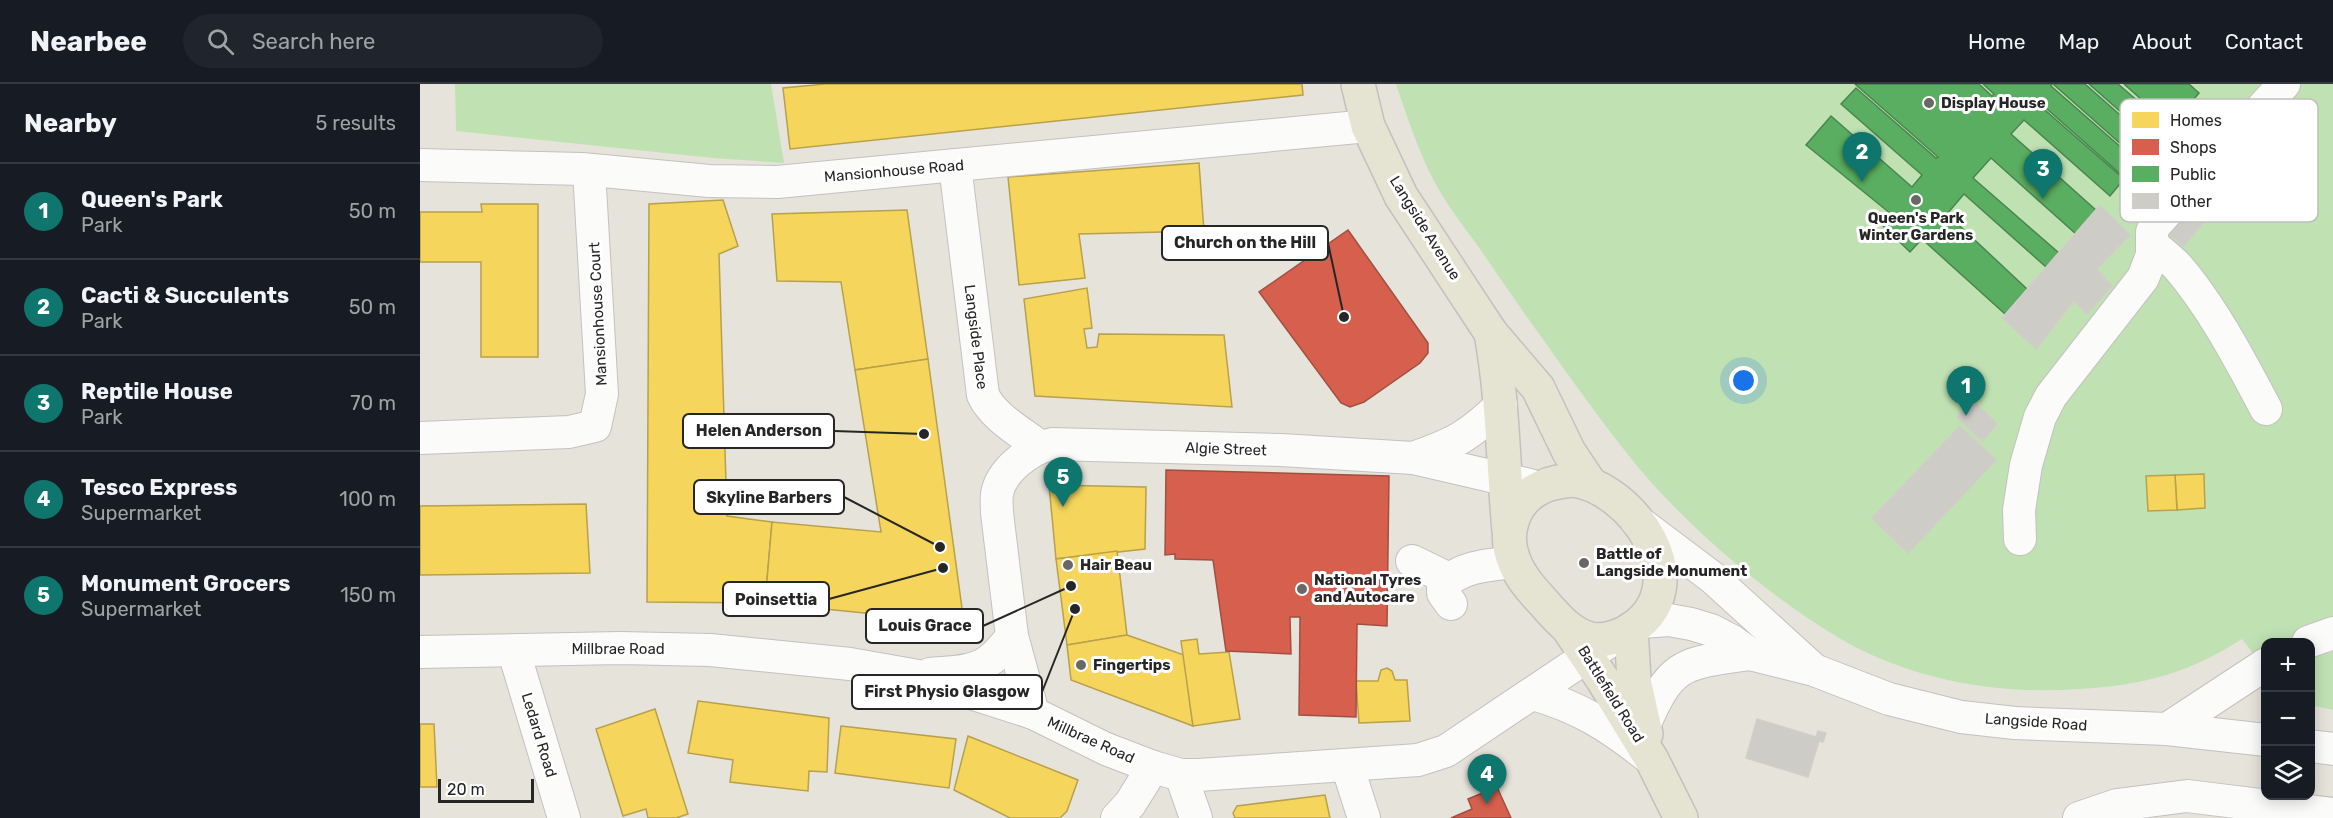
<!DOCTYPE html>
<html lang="en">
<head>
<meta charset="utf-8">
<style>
	:root { --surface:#171b24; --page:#20242c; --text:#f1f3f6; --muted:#9ea1a6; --line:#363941; --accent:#0f766e }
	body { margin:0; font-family:Rubik,sans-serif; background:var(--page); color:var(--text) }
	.controls { position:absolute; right:18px; bottom:18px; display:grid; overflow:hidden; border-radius:12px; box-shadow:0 3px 15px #0003 }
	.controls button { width:54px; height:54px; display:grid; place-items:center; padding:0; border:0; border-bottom:2px solid var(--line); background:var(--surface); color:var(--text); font:30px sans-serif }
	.scale { position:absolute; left:18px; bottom:15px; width:96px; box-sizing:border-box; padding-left:6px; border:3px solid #262626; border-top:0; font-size:16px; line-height:21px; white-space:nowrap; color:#262626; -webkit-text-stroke:4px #fff; paint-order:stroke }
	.you { position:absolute; left:1324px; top:297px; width:21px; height:21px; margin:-15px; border:4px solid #fff; border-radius:50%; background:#1a73e8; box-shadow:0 0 0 9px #1a73e833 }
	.badge { display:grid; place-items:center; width:39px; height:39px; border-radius:50%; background:var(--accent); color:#fff; font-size:20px; font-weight:700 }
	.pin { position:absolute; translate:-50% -50px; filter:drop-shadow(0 2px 3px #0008) }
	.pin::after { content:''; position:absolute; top:32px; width:21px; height:18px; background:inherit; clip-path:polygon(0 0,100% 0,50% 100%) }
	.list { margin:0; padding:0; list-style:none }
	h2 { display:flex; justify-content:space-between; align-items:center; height:78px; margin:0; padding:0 24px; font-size:26px }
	h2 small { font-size:20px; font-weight:400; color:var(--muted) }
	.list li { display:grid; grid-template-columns:39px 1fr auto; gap:18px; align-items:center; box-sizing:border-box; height:96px; padding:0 24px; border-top:2px solid var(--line) }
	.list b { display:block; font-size:22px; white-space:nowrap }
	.list p { margin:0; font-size:20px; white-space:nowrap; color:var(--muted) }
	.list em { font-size:20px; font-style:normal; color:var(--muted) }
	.icon { flex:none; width:33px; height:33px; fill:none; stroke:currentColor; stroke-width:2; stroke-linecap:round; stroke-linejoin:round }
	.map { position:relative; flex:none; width:1913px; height:734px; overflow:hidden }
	header { display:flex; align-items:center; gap:36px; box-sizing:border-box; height:84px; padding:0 30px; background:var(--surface); border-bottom:2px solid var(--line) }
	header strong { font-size:28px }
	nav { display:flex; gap:33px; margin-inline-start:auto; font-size:21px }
	.search { width:420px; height:54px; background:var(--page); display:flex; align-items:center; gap:15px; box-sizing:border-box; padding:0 21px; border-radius:33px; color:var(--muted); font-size:22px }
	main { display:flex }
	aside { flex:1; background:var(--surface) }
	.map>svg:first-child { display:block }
</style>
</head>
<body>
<header>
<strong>Nearbee</strong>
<div class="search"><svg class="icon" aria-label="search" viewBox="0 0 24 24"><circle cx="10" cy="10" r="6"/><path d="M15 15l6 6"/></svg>Search here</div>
<nav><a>Home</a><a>Map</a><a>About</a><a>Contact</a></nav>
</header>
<main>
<aside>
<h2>Nearby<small>5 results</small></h2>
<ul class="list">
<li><span class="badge">1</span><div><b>Queen's Park</b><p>Park</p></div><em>50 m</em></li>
<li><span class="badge">2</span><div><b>Cacti &amp; Succulents</b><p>Park</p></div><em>50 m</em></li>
<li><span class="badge">3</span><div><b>Reptile House</b><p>Park</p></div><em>70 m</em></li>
<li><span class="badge">4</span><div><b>Tesco Express</b><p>Supermarket</p></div><em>100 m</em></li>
<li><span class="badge">5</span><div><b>Monument Grocers</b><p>Supermarket</p></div><em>150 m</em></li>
</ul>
</aside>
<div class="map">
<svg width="1913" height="734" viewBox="0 0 1913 734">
	<rect width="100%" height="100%" fill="#e6e3db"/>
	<!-- green -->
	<g fill="#c0e2b3">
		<path d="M35,0H351L364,79L293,74L36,47Z"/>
		<path d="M976,0H1913V626L1891,621L1890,558H1846L1845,585L1822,555C1761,594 1713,603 1642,606C1570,609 1490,594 1426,558C1351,515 1263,440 1209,372C1177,332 1147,289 1117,247C1096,218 1076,188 1055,158C1037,134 1018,108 1006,81C994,54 985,27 976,0Z"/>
	</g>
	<!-- homes -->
	<g fill="#f6d55c" stroke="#b8a04c" stroke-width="1.5">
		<path d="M405,0H882L883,11L370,65L363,4Z"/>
		<path d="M779,79L784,147L659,150L665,194L599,201L588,93Z"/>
		<path d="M303,116L318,162L299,170L307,432L352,438L345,519L227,518L229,120Z"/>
		<path d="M61,120H118V273H61V178H0V128H62Z"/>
		<path d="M487,126L508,275L435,286L421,198L357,197L352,130Z"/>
		<path d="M667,204L672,244L664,245L667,264L677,263L679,250L804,251L812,323L615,312L604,215Z"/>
		<path d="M508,275L544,539L345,519L352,438L461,448L435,286Z"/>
		<path d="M1784,390L1785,424L1757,426L1755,391Z"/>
		<path d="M1755,391L1757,426L1728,427L1726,392Z"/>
		<path d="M629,401L726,403L725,465L636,475Z"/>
		<path d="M166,420L170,489L0,491V422Z"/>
		<path d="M697,467L707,551L647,561L636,475Z"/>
		<path d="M707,551L764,571L773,642L651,596L647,561Z"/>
		<path d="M777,555L779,570L809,568L820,635L773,642L761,557Z"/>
		<path d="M967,584L972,587L975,596H987L990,637L939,639L936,597H958L961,586Z"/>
		<path d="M278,617L409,634L407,688L389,687L388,707L310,698L313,676L268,669Z"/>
		<path d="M235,625L268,730L256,734H228L226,725L203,732L176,645Z"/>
		<path d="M0,640H14L17,703H0Z"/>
		<path d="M421,642L536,655L529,704L415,689Z"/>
		<path d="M548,652L658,696L647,727L640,734H590L534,706Z"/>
		<path d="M905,711L910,734H815L813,729L817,722Z"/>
	</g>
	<!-- shops -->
	<g fill="#d6604d" stroke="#a14f41" stroke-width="1.5">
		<path d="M928,146L1008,259V269L1000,279L944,318L930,323L921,319L839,208Z"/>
		<path d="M746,386L969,392L967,542L937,540L936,633L879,631L880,533H870L871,570L806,567L793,476L755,475V470L745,471Z"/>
		<path d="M1077,703L1091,734H1031L1052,725L1048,715Z"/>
	</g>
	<!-- public -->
	<g fill="#5aae61" stroke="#4a854f" stroke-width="1.5">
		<path d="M1435,0H1559L1572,12L1574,10L1563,0H1632L1631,2L1719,79L1705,94L1619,18L1618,20L1704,95L1690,112L1604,36L1591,50L1677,127L1656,150L1571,74L1553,94L1639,169L1626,183L1544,110L1527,130L1607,205L1585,230L1502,155L1490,168L1462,141L1471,130L1386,61L1411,32L1492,103L1502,91L1421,20L1436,4L1516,74L1518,73Z"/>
		<path d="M1633,0H1665L1734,61L1720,77Z"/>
		<path d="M1669,0H1698L1749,44L1736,59Z"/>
		<path d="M1704,0H1769L1779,9L1751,42Z"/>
	</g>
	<!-- building -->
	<g fill="#ceccc6" stroke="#d0cec7" stroke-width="1.5">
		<path d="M1787,98L1805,114L1763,162L1745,146Z"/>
		<path d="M1680,121L1710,151L1677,185L1692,202L1667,230L1654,217L1616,265L1582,234Z"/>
		<path d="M1553,317L1577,340L1562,357L1537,333Z"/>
		<path d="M1540,342L1576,376L1488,469L1452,434Z"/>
		<path d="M1337,635L1396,653L1398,647L1406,649L1403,658L1399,657L1388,693L1326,674Z"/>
	</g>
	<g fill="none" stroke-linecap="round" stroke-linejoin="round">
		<!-- minor casing -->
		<g stroke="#c3c1c1" stroke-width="34">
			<g id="minor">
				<path d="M0,81L162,85L289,97L357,98L948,42"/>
				<path d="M535,81L563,311C573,333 601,348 620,363"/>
				<path d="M1732,160C1740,167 1749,174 1757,182C1792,222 1821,278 1846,325"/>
				<path d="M0,354L149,348L175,342L182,310L169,86"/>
				<path d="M993,374C1034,360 1049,352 1081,321"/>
				<path d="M1216,436L1293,494L1391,583"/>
				<path d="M1600,455L1599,426L1606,381L1620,333L1631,312L1723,194L1732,171V148L1735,141L1864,0"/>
				<path d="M992,477L1029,495"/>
				<path d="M1031,520L1023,509V501C1042,482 1068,481 1094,478"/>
				<path d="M1221,538L1249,536L1271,540L1291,546L1312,557L1330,570L1394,586L1469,615L1541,633L1595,639L1747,645L1846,656"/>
				<path d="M1888,558L1913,549"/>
				<path d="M0,568L200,564L290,566L430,580L498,592L613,629L686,665L733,683L761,691H778L998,676L1026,667L1190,557"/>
				<path d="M94,568L144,734"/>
				<path d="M510,590C553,586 565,589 592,552"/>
				<path d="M1113,610C1159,623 1189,642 1227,672"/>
				<path d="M613,629L592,552L577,429C577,423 576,416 577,410C581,386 610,365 632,360L861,366L993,374L1110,401"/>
				<path d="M1224,642C1252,576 1264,580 1330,570"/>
				<path d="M1747,645L1846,580"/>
				<path d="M1890,662L1913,665"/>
				<path d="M927,681L944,734"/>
				<path d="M761,691L776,734"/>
				<path d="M697,734L710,720L733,683"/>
				<path d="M1659,734L1697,721L1767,712L1913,730"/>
			</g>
		</g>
		<!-- major casing -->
		<g stroke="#c3c1bf" stroke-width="36">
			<g id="major">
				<path d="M938,0L948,42L981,112L1071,249L1118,304L1149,368L1169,398"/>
				<path d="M1071,249C1083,315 1083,381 1089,447"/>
				<path d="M1153,396C1213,404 1278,499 1213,544C1202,552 1184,558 1170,555C1151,550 1137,534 1124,519C1113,507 1101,494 1095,479C1082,450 1093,416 1122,403C1132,398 1143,397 1153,396Z"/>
				<path d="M1148,544L1183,596L1232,676L1261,734"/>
				<path d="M1211,545L1214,596L1226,650"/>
			</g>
		</g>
		<!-- minor -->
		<use href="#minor" stroke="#fbfbfa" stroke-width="32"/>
		<!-- major -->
		<use href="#major" stroke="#e5e3d1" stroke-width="33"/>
	</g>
	<!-- markers -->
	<g fill="#696865" stroke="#fff" stroke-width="2">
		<circle cx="1509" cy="19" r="6"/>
		<circle cx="1496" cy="116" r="6"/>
		<circle cx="1164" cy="479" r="6"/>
		<circle cx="648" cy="481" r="6"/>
		<circle cx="882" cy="505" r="6"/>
		<circle cx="661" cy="581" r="6"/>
	</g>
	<g text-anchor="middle" stroke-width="6" stroke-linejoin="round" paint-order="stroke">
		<!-- poi labels -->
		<g font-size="15" font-weight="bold" fill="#262626" stroke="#fff" text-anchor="start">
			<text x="1521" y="24">Display House</text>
			<text x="1496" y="139" text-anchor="middle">Queen's Park<tspan x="1496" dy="17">Winter Gardens</tspan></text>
			<text x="1176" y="475">Battle of<tspan x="1176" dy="17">Langside Monument</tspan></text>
			<text x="660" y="486">Hair Beau</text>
			<text x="894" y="501">National Tyres<tspan x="894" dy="17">and Autocare</tspan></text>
			<text x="673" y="586">Fingertips</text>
		</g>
		<!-- street labels -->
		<g font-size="15" fill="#262626" stroke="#fff">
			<text transform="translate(474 87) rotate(-5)" y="5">Mansionhouse Road</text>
			<text transform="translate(1005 144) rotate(58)" y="5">Langside Avenue</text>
			<text transform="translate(178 230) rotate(-93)" y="5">Mansionhouse Court</text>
			<text transform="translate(556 253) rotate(83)" y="5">Langside Place</text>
			<text transform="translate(806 365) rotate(2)" y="5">Algie Street</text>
			<text x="198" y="570">Millbrae Road</text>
			<text transform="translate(1191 610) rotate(58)" y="5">Battlefield Road</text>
			<text transform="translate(1616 638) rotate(4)" y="5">Langside Road</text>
			<text transform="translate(119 651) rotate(73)" y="5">Ledard Road</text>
			<text transform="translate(671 656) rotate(24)" y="5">Millbrae Road</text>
		</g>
	</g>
	<!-- legend -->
	<rect x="1700" y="15" width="198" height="123" rx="9" fill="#fff" stroke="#bebebe" stroke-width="1.5"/>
	<rect x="1712" y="28" width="27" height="16" fill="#f6d55c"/>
	<rect x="1712" y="55" width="27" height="16" fill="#d6604d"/>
	<rect x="1712" y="82" width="27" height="16" fill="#5aae61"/>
	<rect x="1712" y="109" width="27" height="16" fill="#ceccc6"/>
	<g font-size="16" fill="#262626">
		<text x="1750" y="42">Homes</text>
		<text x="1750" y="69">Shops</text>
		<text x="1750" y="96">Public</text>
		<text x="1750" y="123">Other</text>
	</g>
	<!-- callouts -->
	<path fill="none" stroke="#262626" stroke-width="2" d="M924 233L908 159M504 350L414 347M520 463L424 413M523 484L409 515M651 502L563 542M655 525L622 608"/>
	<g fill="#262626" stroke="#fff" stroke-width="2">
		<circle cx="924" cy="233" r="6"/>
		<circle cx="504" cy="350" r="6"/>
		<circle cx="520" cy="463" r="6"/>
		<circle cx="523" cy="484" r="6"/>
		<circle cx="651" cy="502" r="6"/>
		<circle cx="655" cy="525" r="6"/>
	</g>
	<g fill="#fff" stroke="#262626" stroke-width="2">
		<rect x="742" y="142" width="166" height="34" rx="6"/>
		<rect x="263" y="330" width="151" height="34" rx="6"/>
		<rect x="274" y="396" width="150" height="34" rx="6"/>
		<rect x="303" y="498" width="106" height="34" rx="6"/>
		<rect x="446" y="525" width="117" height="34" rx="6"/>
		<rect x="432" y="591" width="190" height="34" rx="6"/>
	</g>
	<g font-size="16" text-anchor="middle" font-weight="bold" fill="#262626">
		<text x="825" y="164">Church on the Hill</text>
		<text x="339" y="352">Helen Anderson</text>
		<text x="349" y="419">Skyline Barbers</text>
		<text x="356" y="521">Poinsettia</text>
		<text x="505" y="547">Louis Grace</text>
		<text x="527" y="613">First Physio Glasgow</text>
	</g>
</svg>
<div class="controls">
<button>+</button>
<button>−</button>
<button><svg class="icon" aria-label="layers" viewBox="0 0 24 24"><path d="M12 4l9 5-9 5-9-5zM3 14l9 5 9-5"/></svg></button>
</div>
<div class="scale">20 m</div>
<div class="you"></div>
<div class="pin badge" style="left:1546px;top:332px">1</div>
<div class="pin badge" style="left:1442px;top:98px">2</div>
<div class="pin badge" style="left:1623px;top:115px">3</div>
<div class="pin badge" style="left:1067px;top:720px">4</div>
<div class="pin badge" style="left:643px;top:423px">5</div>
</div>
</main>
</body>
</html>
